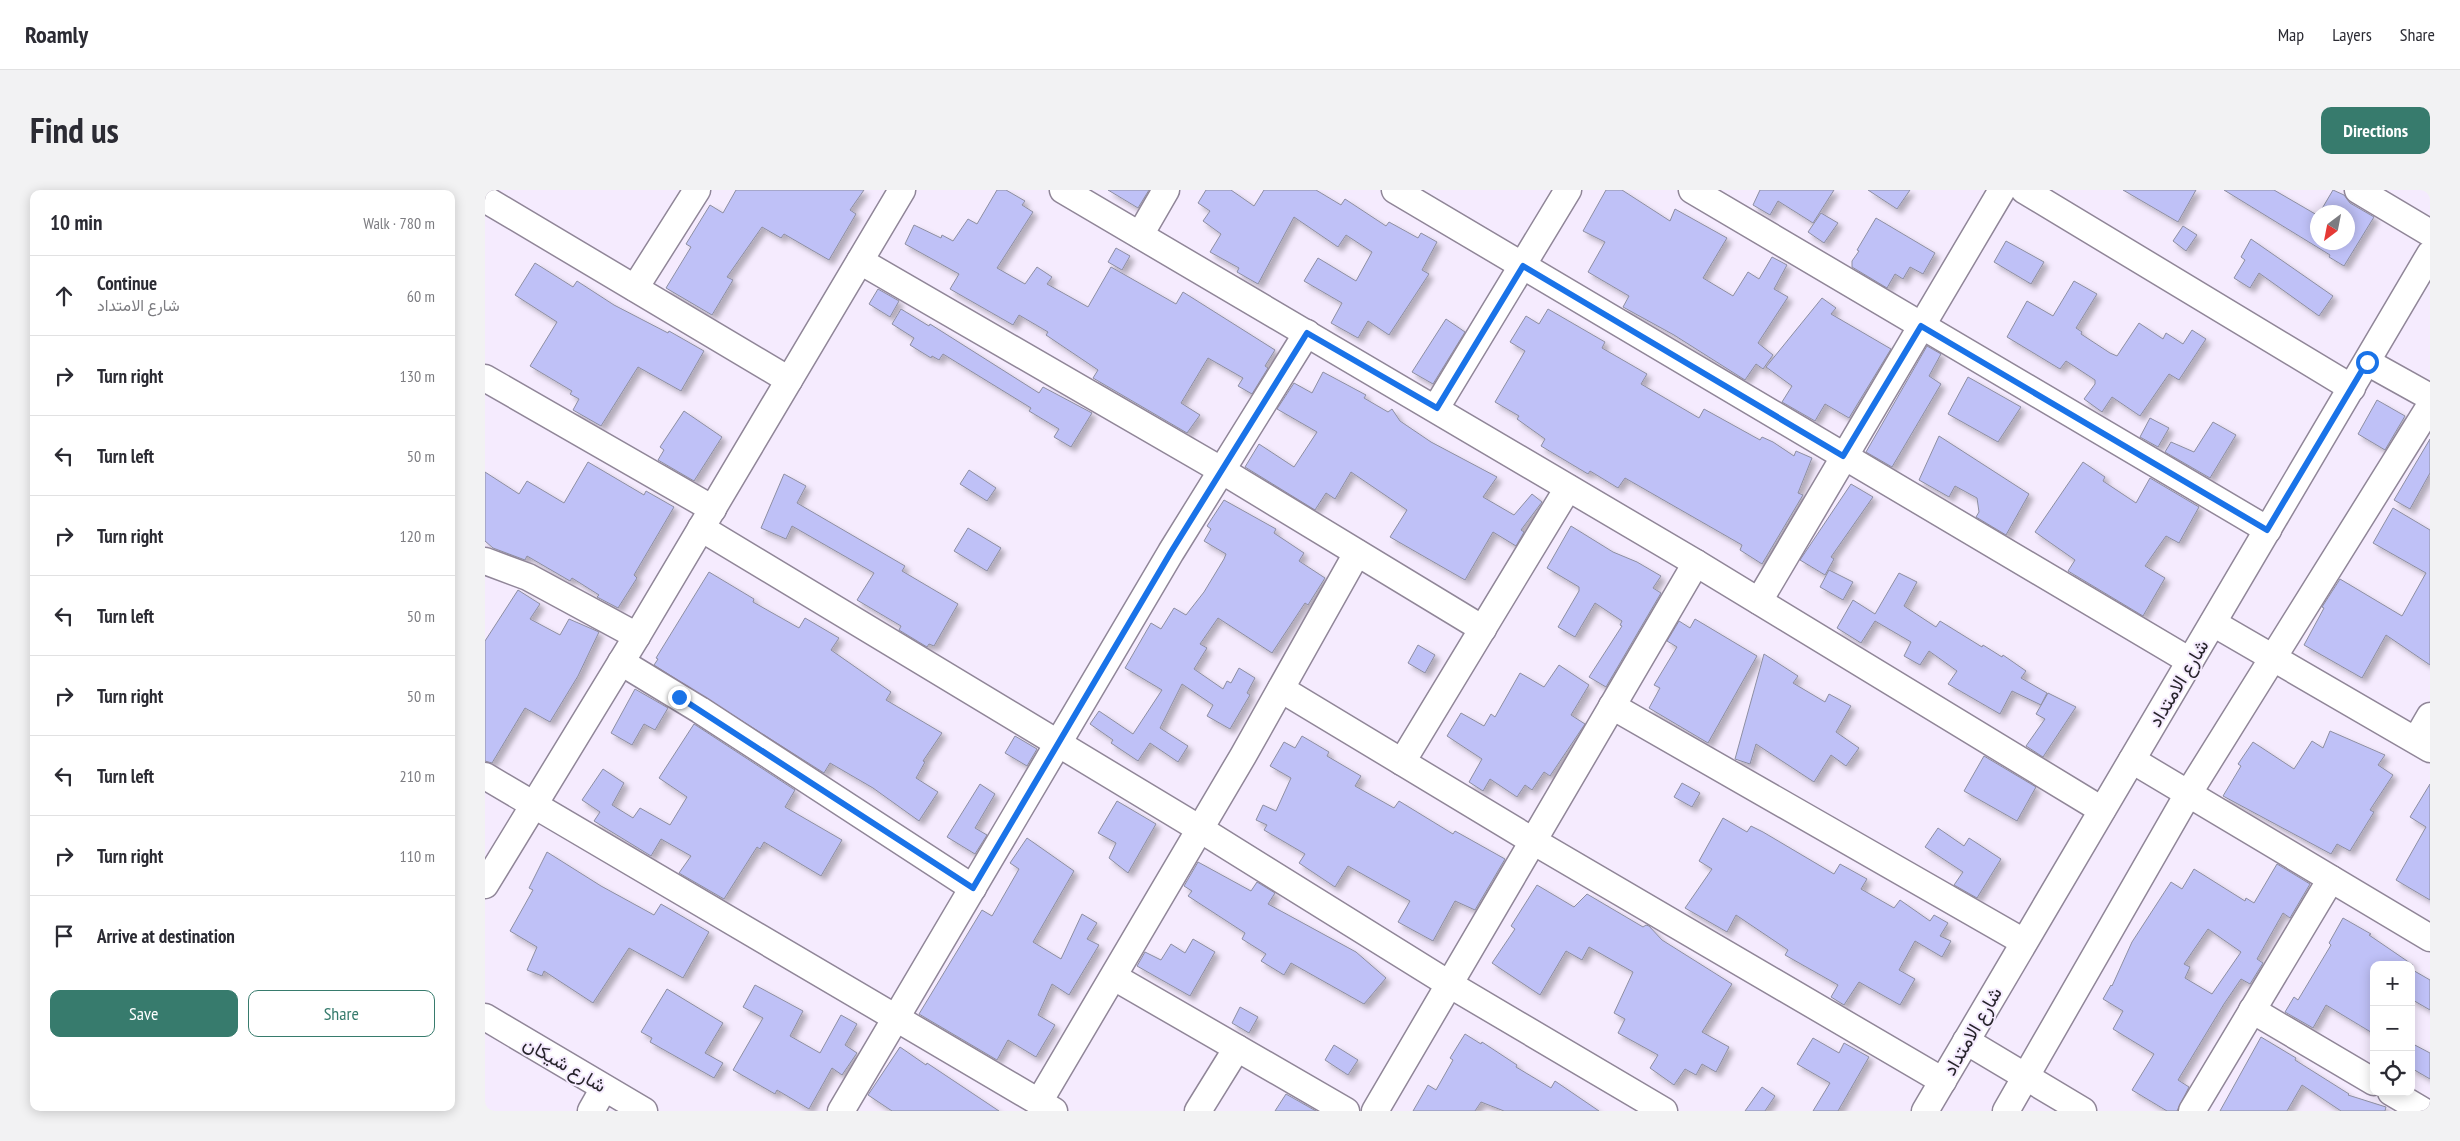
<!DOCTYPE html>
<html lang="en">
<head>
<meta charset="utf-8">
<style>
	:root { --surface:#fff; --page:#f2f2f3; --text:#2b2b33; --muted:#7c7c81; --line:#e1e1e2; --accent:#377b6d }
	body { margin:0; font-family:"PT Sans Narrow",Vazirmatn,sans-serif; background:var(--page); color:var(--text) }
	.controls { position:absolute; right:15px; bottom:15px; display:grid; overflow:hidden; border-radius:10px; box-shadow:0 2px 12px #0003 }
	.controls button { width:45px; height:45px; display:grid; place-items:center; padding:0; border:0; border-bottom:1px solid var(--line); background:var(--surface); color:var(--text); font:25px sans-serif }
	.compass { position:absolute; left:1825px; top:15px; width:45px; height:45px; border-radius:50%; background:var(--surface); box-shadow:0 2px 12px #0003; rotate:212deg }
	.stop { position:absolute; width:15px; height:15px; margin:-11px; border:4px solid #1a73e8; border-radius:50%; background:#fff }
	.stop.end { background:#1a73e8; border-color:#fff; box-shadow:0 1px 5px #0008 }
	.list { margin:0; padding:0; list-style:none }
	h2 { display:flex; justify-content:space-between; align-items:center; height:65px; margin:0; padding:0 20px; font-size:21px }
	h2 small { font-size:16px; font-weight:400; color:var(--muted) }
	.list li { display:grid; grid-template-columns:32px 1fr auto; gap:15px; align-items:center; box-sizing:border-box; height:80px; padding:0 20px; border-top:1px solid var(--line) }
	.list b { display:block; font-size:19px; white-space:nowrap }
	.list p { margin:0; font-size:16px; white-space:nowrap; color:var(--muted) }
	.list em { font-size:16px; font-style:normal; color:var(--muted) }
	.actions { display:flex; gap:10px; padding:15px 20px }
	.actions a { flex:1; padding:11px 0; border:1px solid var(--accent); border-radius:10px; text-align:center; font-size:18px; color:var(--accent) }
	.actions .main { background:var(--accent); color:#fff }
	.icon { flex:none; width:28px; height:28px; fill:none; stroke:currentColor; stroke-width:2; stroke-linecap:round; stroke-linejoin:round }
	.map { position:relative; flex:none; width:1945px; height:921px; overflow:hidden; border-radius:10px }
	header { display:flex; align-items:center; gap:30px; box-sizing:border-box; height:70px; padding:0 25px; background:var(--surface); border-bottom:1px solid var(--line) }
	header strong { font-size:24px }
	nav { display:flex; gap:28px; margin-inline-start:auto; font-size:18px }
	.intro { display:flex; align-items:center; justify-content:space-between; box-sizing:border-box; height:120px; padding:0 30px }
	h1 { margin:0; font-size:35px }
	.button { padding:12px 22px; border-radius:10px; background:var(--accent); color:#fff; font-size:18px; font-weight:700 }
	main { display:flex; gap:30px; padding:0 30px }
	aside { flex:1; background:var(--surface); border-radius:10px; box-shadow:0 2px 12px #0003 }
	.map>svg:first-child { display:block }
</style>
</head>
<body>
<header>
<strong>Roamly</strong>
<nav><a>Map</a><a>Layers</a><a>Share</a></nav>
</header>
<div class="intro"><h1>Find us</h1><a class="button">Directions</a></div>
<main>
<aside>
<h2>10 min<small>Walk · 780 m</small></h2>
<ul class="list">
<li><svg class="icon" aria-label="ahead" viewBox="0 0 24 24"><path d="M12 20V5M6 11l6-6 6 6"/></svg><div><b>Continue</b><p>شارع الامتداد</p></div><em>60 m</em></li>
<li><svg class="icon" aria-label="right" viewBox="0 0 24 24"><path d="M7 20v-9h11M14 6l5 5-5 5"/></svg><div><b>Turn right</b></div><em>130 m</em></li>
<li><svg class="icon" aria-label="left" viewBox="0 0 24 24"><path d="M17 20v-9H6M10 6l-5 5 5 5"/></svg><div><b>Turn left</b></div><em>50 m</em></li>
<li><svg class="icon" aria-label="right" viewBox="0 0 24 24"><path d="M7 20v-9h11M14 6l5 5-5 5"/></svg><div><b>Turn right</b></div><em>120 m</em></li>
<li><svg class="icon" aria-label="left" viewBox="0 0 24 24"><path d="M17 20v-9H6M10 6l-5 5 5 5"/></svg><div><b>Turn left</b></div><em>50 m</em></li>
<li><svg class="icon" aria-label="right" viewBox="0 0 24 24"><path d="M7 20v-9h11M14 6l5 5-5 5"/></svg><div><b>Turn right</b></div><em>50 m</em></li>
<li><svg class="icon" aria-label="left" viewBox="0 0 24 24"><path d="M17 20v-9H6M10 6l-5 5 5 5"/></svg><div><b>Turn left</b></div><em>210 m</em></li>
<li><svg class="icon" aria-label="right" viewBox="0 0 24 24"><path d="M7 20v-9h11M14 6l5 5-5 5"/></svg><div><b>Turn right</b></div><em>110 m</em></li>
<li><svg class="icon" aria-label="arrive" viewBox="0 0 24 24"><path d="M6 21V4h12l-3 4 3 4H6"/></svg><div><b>Arrive at destination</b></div></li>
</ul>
<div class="actions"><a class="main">Save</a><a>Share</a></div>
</aside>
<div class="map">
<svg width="1945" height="921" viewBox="0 0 1945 921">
	<defs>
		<filter id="shadow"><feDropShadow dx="4.5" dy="4.5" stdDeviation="2.5" flood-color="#0004"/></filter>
	</defs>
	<rect width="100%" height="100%" fill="#f5ebfe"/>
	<!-- building -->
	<g fill="#bfc1f7" stroke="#8d8ea1" fill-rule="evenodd" filter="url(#shadow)">
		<path d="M251,0H379L365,20L371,24L344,70L299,44L296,48L277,37L242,87L248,90L227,125L181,98L206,57L201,54L225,15L238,23Z"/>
		<path d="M512,0H521L540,11L537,15L548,22L512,78L540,94L552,77L567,87L562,94L603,117L626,77L691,114L698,102L790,160L780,176L783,178L767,204L753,196L758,188L723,168L696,213L715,225L702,243L608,188L613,180L561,145L563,142L534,125L528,135L465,99L474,84L420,54L429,35L456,48L457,45L468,51L483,29L492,34Z"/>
		<path d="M623,0H664L653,18Z"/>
		<path d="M721,0H746L769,16L779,0H831L856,15L860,9L901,36L904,32L933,48L936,43L952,52L937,80L944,84L904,145L883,131L873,148L846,133L857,113L819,91L833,68L871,91L887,62L861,45L853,57L809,27L773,94L752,82L754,78L725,62L736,44L718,31L725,21L713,13Z"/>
		<path d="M1121,0H1137L1185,31L1190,19L1242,48L1218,88L1248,106L1263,82L1274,89L1287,67L1302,75L1289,99L1303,107L1273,153L1288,165L1278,179L1271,174L1260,190L1189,145L1138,117L1144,106L1103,82L1120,52L1098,41Z"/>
		<path d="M1275,0H1349L1328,33L1293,11L1285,25L1268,15Z"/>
		<path d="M1383,0H1425L1412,19Z"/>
		<path d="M1638,0H1711L1693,32Z"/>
		<path d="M1739,0H1789L1832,25V52H1862V22H1835L1848,0L1859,5L1865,13L1889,27L1859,76L1844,67L1845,65Z"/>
		<path d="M1336,23L1353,33L1339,53L1323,42Z"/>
		<path d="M1391,28L1450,63L1438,84L1425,77L1418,89L1410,84L1402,98L1367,77V71L1374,61L1372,60Z"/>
		<path d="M1698,36L1712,45L1701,61L1688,51Z"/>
		<path d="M1766,49L1848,106L1834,126L1774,83L1765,98L1749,88L1760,70L1756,67Z"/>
		<path d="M1521,51L1559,72L1546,94L1509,72Z"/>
		<path d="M631,58L645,66L637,80L623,72Z"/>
		<path d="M50,73L88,97L92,91L129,115L183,143L184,141L219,161L196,201L153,177L116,236L88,220L94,209L85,204L87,201L45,176L72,132L30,105Z"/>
		<path d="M1589,91L1612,104L1591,138L1597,142L1596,144L1625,163L1632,166L1654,133L1678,149L1681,143L1698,154L1707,140L1721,149L1694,190L1684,184L1655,226L1627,207L1617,222L1599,209L1610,194V190L1581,171L1575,179L1522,147L1542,111L1568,126Z"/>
		<path d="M393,99L414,111L405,127L384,114Z"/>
		<path d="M1337,108L1351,118L1346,124L1406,159L1364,228L1340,214L1330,231L1297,212L1307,196L1281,177Z"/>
		<path d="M416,119L444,136L445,134L554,203L558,197L607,223L586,257L569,247L574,239L544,221L546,218L458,164L454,170L447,166L446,168L425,155L429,148L407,134Z"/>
		<path d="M1063,119L1120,152L1117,158L1162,184L1156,194L1214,228L1219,219L1275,250L1277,247L1288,252L1309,266L1311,261L1327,268L1313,303L1318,305L1277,374L1255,360L1257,355L1140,288L1133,298L1105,281L1103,284L1056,256L1060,249L1032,229L1034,226L1010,212L1040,161L1025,152L1041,126L1054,134Z"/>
		<path d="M961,129L980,142L948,194L927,182Z"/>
		<path d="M1442,156L1456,164L1444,186L1456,194L1407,277L1381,262Z"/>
		<path d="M838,182L881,205L879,208L903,222L907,219L915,231L946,252L1012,287L998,307L1029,325L1047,304L1057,312L1036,340L1039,342L1031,356L1008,342L980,390L905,347L922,320L866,282L850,309L841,303L830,320L760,277L774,254L809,277L832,242L792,219L809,193L827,203Z"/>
		<path d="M1483,187L1536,217L1513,252L1463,224Z"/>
		<path d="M1892,210L1920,226L1900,260L1873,244Z"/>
		<path d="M199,221L237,247L209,291L173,270L179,260L175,257Z"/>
		<path d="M1665,228L1684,238L1673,257L1655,247Z"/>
		<path d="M1728,232L1751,245L1725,288L1680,262L1686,252L1709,262Z"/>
		<path d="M1454,246L1544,304L1521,345L1491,327L1494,322L1492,308L1470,296L1464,307L1434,290Z"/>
		<path d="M1945,249V283L1925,319L1909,310Z"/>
		<path d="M103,272L159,305L161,301L189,317L149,385L152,388L133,418L112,407L114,405L87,388L85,391L42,366L40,370L8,358L0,351V282L34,304L42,291L79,313Z"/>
		<path d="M1598,272L1620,287L1618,291L1651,313L1665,288L1714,317L1694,353L1681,346L1660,376L1680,388L1658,426L1583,381L1590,370L1550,342Z"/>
		<path d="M484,280L511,298L502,311L475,294Z"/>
		<path d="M299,284L321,296L312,313L420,376L417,381L473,414L449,456L444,454L442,457L414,440L416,436L372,410L389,383L307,336L301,349L276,338Z"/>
		<path d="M1366,294L1388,307L1346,367L1349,369L1340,385L1315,370Z"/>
		<path d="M739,310L791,339L789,343L819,363L814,371L840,388L823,415L820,413L787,463L733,428L715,454L722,458L709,479L738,499L742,491L746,493L754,478L770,488L762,503L765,505L745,539L722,526L728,515L697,494L675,538L703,556L693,572L665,553L653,571L626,553L628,550L605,534L614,521L648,544L677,500L640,478L666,433L676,439L689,418L701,425L719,402L739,369L741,364L719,351L726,339L722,336Z"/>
		<path d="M1908,318L1945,340V475L1901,445L1877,488L1819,455L1839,418L1837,417L1855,389L1917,426L1941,383L1888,353Z"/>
		<path d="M1086,336L1128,362L1152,372L1176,386L1168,398L1176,403L1121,497L1104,487L1137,436L1135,435L1137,431L1110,413L1090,447L1073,437L1094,401V397L1062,378Z"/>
		<path d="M483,338L516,358L502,381L469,361Z"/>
		<path d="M1344,380L1368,392L1358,410L1335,397Z"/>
		<path d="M224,382L269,409L268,412L314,438L320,428L354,448L346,460L406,502L401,510L457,543L438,571L440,572L431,588L453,602L434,631L388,598L345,573L339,583L169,475L173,469L171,468Z"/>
		<path d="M1414,383L1432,392L1419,416L1451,437L1455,431L1497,457L1498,455L1517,467L1518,465L1541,481L1536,488L1562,503L1556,515L1527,501L1515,524L1463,494L1472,481L1444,461L1435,475L1419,466L1426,452L1390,431L1376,453L1352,438L1368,410L1390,424Z"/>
		<path d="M33,400L55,414L45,429L75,445L84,429L114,442L93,486L65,532L40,518L7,573L0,571V451Z"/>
		<path d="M1210,429L1272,466L1223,553L1164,518L1175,498L1169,495L1192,457L1182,451L1194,431L1205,438Z"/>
		<path d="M933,455L950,465L940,483L923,473Z"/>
		<path d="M1279,464L1313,486L1308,493L1340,512L1344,504L1366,516L1351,542L1374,558L1361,576L1346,565L1329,592L1271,554L1265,574L1250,569Z"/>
		<path d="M1074,475L1104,495L1086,525L1100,534L1065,586L1059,582L1047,600L1040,595L1032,607L1005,589L998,601L984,592L997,569L962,546L976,523L999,536L1006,524L1010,527L1035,483L1059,497Z"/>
		<path d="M150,499L183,518L170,540L159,534L147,555L126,543Z"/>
		<path d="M1563,503L1591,517L1558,567L1541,556L1560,529L1551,524Z"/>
		<path d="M209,534L310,600L300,617L357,650L336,686L279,652L275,659L272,657L239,709L194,683L206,666L176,649L166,666L109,631L115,622L97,610L118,579L139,593L127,615L148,628L155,618L185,635L202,607L174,588Z"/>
		<path d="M1845,541L1900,565L1893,575L1908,585L1885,620L1889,622L1865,661L1852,654L1846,664L1738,606L1756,576L1753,574L1768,552L1809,579L1827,551L1838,558Z"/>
		<path d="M530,546L552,559L542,576L520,563Z"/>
		<path d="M817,546L844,562L842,566L876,586L870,596L909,618L914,611L968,644L970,641L1020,669L990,720L970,711L948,751L913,732L925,711L863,676L850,697L814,673L820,664L779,640L782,635L771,630L778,615L791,621L806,588L785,576L799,552L810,558Z"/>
		<path d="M1499,566L1551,597L1532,631L1479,601Z"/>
		<path d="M1197,593L1215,603L1207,617L1189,607Z"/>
		<path d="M495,594L510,604L490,638L502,645L490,664L462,647Z"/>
		<path d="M1945,594V710L1911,690L1941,637L1925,627Z"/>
		<path d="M632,611L671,634L643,683L624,668L631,653L613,643Z"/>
		<path d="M1238,628L1262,642L1266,636L1278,642L1349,684L1355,674L1382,689L1376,699L1409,718L1415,710L1445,731L1449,725L1463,733L1455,746L1466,751L1457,767L1430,751L1414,780L1430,789L1415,815L1374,792L1359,815L1346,807L1353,795L1300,765L1303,760L1251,725L1242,742L1200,718L1227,679L1214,671Z"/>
		<path d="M1453,638L1479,656L1484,648L1516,669L1492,708L1469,695L1478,682L1440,657Z"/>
		<path d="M542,648L589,681L548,752L576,769L597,724L612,733L602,749L614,755L584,805L567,794L553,825L570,835L551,867L523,850L512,870L434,824L497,720L507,726L534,679L525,673Z"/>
		<path d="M62,662L116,696L169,725L176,714L224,742L198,788L144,758L108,813L59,781L57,786L42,780L52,757L25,741L48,700L44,698Z"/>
		<path d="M713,672L766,701L772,692L790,703L783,714L871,762L901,788L879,814L806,773L799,785L776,771L781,764L757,749L760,743L703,706L707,701L699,696Z"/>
		<path d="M1792,674L1825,694L1805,728L1798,723L1772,769L1778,773L1765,794L1756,789L1739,814L1693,890L1704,897L1692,921H1682L1647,900L1669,864L1628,839L1638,821L1618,809L1626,795L1627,796L1647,752L1686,692L1697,699L1709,679L1760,711L1761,708L1769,713ZM1723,739L1756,762L1727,804L1700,788L1705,777L1699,774Z"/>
		<path d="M1052,695L1089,717L1102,704L1158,737L1161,735L1164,736L1177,750L1247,794L1217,842L1244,857L1231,882L1217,874L1211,885L1200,879L1189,895L1165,878L1173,865L1133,843L1140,829L1129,823L1148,782L1104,757L1097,770L1081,761L1055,805L1007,773L1030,739L1026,736Z"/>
		<path d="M1858,728L1886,744L1884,745L1928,775H1889V844L1841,815L1828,838L1800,822L1809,807L1813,810L1846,755L1844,753Z"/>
		<path d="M708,749L730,762L705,806L652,776L660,762L676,770L686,754L700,763Z"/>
		<path d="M1926,779L1945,790V820L1926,809Z"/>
		<path d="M270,795L318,821L305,846L335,863L356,825L372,834L360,855L372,863L357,885L347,878L324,919L292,900L290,904L248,880L278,828L258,817Z"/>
		<path d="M182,799L238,833L220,863L238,873L229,888L165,852L167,848L156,842Z"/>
		<path d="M755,817L773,827L764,843L747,833Z"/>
		<path d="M980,844L996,854L997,852L1032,875L1031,877L1066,898L1070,891L1114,921H1019L996,912L990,921H928L943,895L951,900L968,870L965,868Z"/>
		<path d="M1776,847L1811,868L1810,870L1864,904L1863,905L1901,917L1900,921H1856L1817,895L1802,921H1735Z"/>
		<path d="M1328,848L1354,863L1359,853L1384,867L1353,921H1328L1345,893L1312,874Z"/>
		<path d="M1926,853L1945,863V889L1926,878Z"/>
		<path d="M849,855L873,870L863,885L840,870Z"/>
		<path d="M415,857L441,875L442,873L514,921H407L383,905Z"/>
		<path d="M1277,897L1290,906L1280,921H1260Z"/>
		<path d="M801,904L831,921H790Z"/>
	</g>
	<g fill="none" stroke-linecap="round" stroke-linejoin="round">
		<!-- minor casing -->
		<g stroke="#908698" stroke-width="29">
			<g id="minor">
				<path d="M578,0L1211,373L1617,620"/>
				<path d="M910,0L1705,471"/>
				<path d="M1207,0L1783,340"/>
				<path d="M1539,0L1867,198"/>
				<path d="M1873,0L1945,43"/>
				<path d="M0,9L304,190"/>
				<path d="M655,45L681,0"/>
				<path d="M375,71L736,280L998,439"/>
				<path d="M150,98L212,0"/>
				<path d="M1882,172L1945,207"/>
				<path d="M0,188L228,319"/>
				<path d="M951,218L1083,0"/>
				<path d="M216,338L715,639L964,794L1179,921"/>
				<path d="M0,371L43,387L152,446"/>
				<path d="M1274,411L1517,0"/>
				<path d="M1728,433L1945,559"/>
				<path d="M136,472L215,520L488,698"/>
				<path d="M796,499L1048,651L1458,891"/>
				<path d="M1127,516L1539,752"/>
				<path d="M1931,550L1945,526"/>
				<path d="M1647,570L1945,748"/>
				<path d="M917,572L1083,298"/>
				<path d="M0,586L569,921"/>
				<path d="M0,695L152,446L417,0"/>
				<path d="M629,787L861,921"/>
				<path d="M1767,820L1889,892"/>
				<path d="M0,827L159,921"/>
				<path d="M1481,851L1598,921"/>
				<path d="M1906,902L1938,921"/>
				<path d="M554,912L758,566L872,363"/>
				<path d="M106,921L119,898"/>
				<path d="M356,921L686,362L822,143"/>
				<path d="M713,921L752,858"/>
				<path d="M890,921L1211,373"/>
				<path d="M1440,921L1945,64"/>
				<path d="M1521,921L1703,604L1945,216"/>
				<path d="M1707,921L1846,689"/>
			</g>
		</g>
		<!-- minor -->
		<use href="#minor" stroke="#fff" stroke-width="26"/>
	</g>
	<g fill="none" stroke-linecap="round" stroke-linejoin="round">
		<!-- route -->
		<path stroke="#1a73e8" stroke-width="6" d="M194,507L488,698L686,362L822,143L952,218L1038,76L1358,266L1436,136L1782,340L1882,172"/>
	</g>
	<g text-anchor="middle" stroke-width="4" stroke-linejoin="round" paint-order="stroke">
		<!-- street labels -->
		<g font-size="19" fill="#27242b" stroke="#f5ebfe">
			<text transform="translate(1693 493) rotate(-59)" y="7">شارع الامتداد</text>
			<text transform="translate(1487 841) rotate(-60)" y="7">شارع الامتداد</text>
			<text transform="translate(80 874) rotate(30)" y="7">شارع شيكان</text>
		</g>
	</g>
</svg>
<div class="controls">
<button>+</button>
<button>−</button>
<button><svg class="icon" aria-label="locate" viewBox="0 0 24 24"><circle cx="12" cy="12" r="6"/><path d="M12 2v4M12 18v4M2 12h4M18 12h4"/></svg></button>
</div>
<svg class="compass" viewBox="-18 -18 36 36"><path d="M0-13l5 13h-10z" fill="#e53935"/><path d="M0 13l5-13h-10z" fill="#7c7c81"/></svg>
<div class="stop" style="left:1882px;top:172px"></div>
<div class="stop end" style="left:194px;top:507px"></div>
</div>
</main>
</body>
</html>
